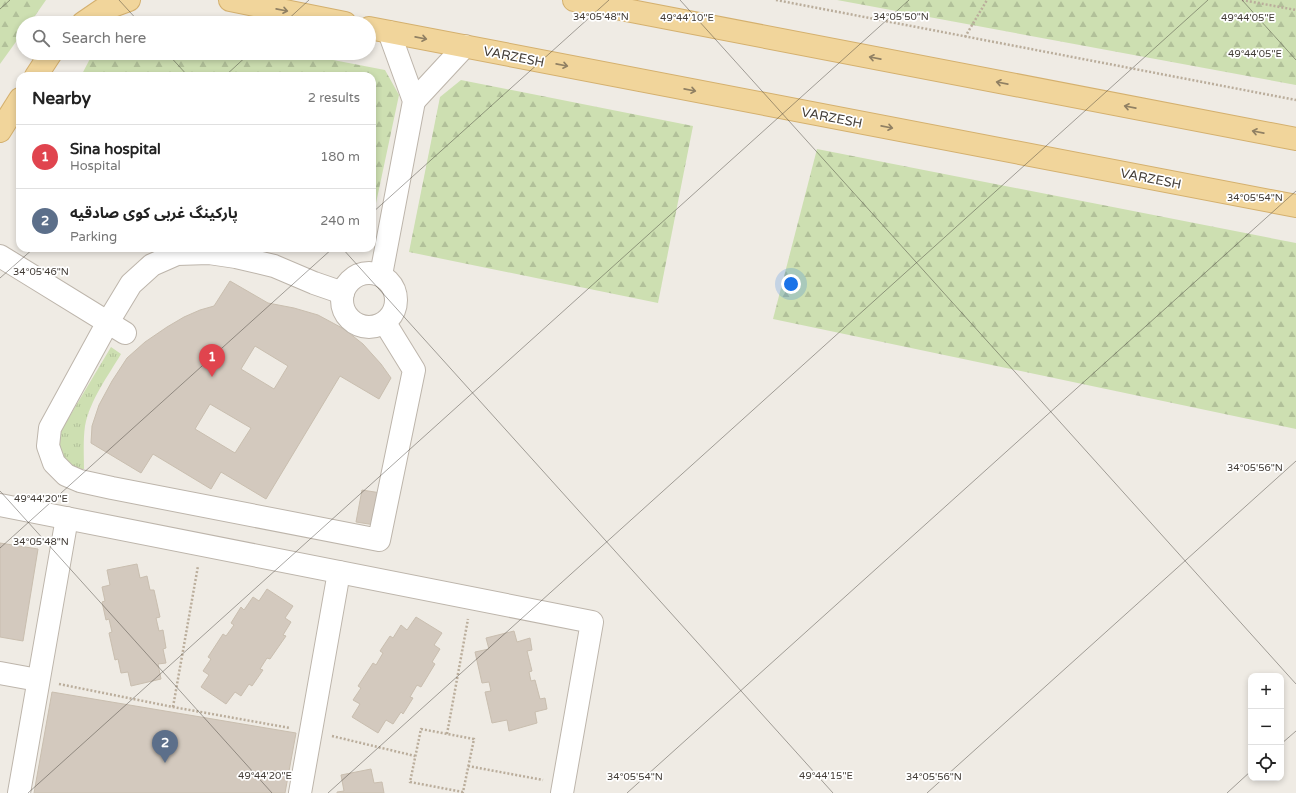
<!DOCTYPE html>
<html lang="en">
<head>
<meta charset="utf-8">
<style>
	:root { --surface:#fff; --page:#f6f6f6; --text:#222; --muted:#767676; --line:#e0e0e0; --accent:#df3e2b }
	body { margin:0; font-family:"Varela Round","Noto Sans Arabic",sans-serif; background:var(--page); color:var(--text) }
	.controls { position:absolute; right:12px; bottom:12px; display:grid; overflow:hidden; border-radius:8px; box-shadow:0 2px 6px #0003 }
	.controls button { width:36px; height:36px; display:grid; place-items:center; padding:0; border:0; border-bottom:1px solid var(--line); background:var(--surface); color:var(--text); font:20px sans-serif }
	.you { position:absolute; left:791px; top:284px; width:14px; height:14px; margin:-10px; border:3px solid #fff; border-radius:50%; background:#1a73e8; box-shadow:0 0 0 6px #1a73e833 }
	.badge { display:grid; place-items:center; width:26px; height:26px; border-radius:50%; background:var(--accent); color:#fff; font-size:13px; font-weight:700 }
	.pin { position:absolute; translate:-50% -33px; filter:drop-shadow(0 1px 2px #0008) }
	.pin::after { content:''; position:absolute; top:21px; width:14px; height:12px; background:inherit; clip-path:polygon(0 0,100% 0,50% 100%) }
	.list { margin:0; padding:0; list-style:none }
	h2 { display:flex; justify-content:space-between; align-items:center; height:52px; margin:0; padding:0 16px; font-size:17px }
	h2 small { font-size:13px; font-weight:400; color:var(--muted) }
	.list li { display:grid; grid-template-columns:26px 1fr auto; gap:12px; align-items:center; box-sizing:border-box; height:64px; padding:0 16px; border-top:1px solid var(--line) }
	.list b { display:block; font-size:15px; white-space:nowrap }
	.list p { margin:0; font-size:13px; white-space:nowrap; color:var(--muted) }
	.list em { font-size:13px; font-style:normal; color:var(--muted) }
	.icon { flex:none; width:22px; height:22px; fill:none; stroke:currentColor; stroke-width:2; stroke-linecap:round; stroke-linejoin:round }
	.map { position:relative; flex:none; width:1296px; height:793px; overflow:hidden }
	.search { position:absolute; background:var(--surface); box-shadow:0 2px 6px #0003; left:16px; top:16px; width:360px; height:44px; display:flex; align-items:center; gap:10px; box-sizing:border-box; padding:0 14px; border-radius:22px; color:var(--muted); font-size:15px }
	.panel { position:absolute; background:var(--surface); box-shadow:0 2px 6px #0003; left:16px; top:72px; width:360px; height:180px; border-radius:12px }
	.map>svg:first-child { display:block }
</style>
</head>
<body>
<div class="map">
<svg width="1296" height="793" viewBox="0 0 1296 793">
	<defs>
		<pattern id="grass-tufts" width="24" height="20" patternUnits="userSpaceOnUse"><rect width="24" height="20" fill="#cddfb1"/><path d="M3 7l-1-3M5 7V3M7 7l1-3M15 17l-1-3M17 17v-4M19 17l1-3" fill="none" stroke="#b1c099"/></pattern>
		<pattern id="forest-firs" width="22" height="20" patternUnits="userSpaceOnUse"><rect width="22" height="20" fill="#cddfb1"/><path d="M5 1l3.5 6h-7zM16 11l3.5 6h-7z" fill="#b1c099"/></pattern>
	</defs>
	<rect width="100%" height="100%" fill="#efebe4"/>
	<!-- grass -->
	<path fill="url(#grass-tufts)" d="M111,347L121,354C108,376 90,400 85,426C83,440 84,455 84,469H76C60,456 57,455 59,434Z"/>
	<!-- forest -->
	<g fill="url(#forest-firs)">
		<path d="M0,0H46L30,23H23V32L0,64Z"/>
		<path d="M837,0H1296V85Z"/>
		<path d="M93,53H297L385,70L399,95L372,222V76H81Z"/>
		<path d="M461,80L693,126L658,303L409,252L440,97Z"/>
		<path d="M817,149L1296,243V429L773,319Z"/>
	</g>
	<!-- building -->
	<g fill="#d3c9be" stroke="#c9beaf" fill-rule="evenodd">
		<path d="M230,281L268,303L294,308L318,315L344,329L363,344L381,364L391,378L379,399L340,376L266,499L221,472L211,489L153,454L141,473L91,443L92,426L99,405L112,381L127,358L145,342L167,327L184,317L200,310L214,306ZM255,346L288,366L274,389L241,369ZM210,404L251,428L235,453L195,429Z"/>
		<path d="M362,490L381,493L375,525L356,522Z"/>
		<path d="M0,543L38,549L23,641L0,637Z"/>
		<path d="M137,564L140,578L147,576L150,590H154L160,617L156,618L159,631L163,630L166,648L163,649L166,663L158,664L161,679L131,686L128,672L121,673L118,659L115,660L109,633L112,632L109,619L106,620L102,602L105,601L102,587L110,585L107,570Z"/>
		<path d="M267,589L293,606L285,618L291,622L283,635L286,636L270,659L267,658L260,669L263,670L252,686L249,684L241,696L235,692L226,704L201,687L209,675L203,671L211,659L208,657L223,634L226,636L234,625L231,623L241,607L244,610L253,597L259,601Z"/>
		<path d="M416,617L442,633L434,645L440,649L432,662L435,664L421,687L417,685L410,697L413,698L403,714L401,712L393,724L386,720L378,733L352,717L360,704L353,700L361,688L358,686L373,663L376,665L383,653L380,651L390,636L393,638L401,625L407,630Z"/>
		<path d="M514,631L517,642L530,638L532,650L527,651L532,671L529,672L531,681L535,680L540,699L545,698L547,709L535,712L537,723L509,731L507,720L492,723L485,692L491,691L489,682L482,683L475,652L489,649L486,638Z"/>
		<path d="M52,692L296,733L285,793H34Z"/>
		<path d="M371,769L374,783L382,782L384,793H337V792L344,791L341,775Z"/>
	</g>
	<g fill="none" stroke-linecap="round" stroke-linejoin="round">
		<!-- minor casing -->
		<g stroke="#bdb5ab" stroke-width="24">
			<g id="minor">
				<path d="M414,101L465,46"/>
				<path d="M0,256L125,333"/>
				<circle cx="369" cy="300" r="27"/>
				<path d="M381,275L414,101L389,32"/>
				<path d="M343,293L314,283L274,266L236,257L209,253L177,254L152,265L131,284L108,322L50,428L48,446L54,463L66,475L80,481L112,488L379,540L414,370L385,323"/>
				<path d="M0,505L592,622L562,793"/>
				<path d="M0,673L38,680"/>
				<path d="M19,793L67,518"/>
				<path d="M300,793L339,572"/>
			</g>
		</g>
		<!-- major casing -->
		<g stroke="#d4b06e" stroke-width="24">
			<g id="major">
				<path d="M230,0L345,23"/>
				<path d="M574,0L1296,139"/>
				<path d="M83,23L102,10L129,0"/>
				<path d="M369,28L1296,206"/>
				<path d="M36,76L51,53"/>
				<path d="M0,131L20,99"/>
			</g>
		</g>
		<!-- path -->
		<g stroke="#baad9b" stroke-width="2.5" stroke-dasharray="2 2" stroke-linecap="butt">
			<path d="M776,0L1296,100"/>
			<path d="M1242,0L1296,10"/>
			<path d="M965,37L987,0"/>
			<path d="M59,684L173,707L290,728"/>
			<path d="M173,707L198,566"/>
			<path d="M421,729L474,739L463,792L410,782Z"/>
			<path d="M447,734L468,619"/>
			<path d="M332,736L415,756"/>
			<path d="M468,766L543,780"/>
		</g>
		<!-- minor -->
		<use href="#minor" stroke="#fff" stroke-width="22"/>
		<!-- major -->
		<use href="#major" stroke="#f1d59b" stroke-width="22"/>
	</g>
	<!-- one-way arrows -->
	<defs><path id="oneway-shaft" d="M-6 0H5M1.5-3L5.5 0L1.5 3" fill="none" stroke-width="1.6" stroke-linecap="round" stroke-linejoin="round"/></defs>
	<g stroke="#908063">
		<use href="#oneway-shaft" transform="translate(282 10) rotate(11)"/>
		<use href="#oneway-shaft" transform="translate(421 38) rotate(11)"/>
		<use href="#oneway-shaft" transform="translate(875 58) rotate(-169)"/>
		<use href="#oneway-shaft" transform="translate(562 65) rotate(11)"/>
		<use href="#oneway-shaft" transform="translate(1002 83) rotate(-169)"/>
		<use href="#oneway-shaft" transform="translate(690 90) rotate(11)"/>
		<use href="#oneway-shaft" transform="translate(1130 107) rotate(-169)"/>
		<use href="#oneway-shaft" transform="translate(887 127) rotate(11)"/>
		<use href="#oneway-shaft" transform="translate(1258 132) rotate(-169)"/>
	</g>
	<!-- ticks -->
	<path fill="none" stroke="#413b35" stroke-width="1" stroke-opacity="0.45" d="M119,0L140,23M680,0L1296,684M1242,0L1296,60M0,9L10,0M284,23L309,0M167,53L188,76M225,76L250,53M372,213L609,0M342,248L833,793M0,278L34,248M0,491L272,793M0,548L333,248M1281,744L1296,731M28,793L909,0M328,793L1208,0M627,793L1296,191M927,793L1296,461M1227,793L1251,771"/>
	<g text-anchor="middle" stroke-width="3.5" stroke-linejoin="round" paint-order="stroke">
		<!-- street labels -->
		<g font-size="13" fill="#413b35" stroke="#fff">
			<text transform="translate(514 56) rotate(11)" y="5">VARZESH</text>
			<text transform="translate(832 117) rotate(11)" y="5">VARZESH</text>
			<text transform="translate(1151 178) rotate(11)" y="5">VARZESH</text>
		</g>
	</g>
	<g font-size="10" text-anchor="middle" fill="#413b35" stroke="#fff" stroke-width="3.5" stroke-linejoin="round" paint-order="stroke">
		<text x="601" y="20">34°05'48"N</text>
		<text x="901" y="20">34°05'50"N</text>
		<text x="687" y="21">49°44'10"E</text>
		<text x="1248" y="21">49°44'05"E</text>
		<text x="1255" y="57">49°44'05"E</text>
		<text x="1255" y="201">34°05'54"N</text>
		<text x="41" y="275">34°05'46"N</text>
		<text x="1255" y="471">34°05'56"N</text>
		<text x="41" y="502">49°44'20"E</text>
		<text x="41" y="545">34°05'48"N</text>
		<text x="265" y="779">49°44'20"E</text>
		<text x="826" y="779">49°44'15"E</text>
		<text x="635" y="780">34°05'54"N</text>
		<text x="934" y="780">34°05'56"N</text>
	</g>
</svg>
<div class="controls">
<button>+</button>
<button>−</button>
<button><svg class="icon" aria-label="locate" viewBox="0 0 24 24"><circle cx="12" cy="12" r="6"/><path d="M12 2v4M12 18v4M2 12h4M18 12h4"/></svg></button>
</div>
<div class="you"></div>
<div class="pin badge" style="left:212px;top:377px;background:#e0444e">1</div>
<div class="pin badge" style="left:165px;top:763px;background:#5c6f8a">2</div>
<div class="search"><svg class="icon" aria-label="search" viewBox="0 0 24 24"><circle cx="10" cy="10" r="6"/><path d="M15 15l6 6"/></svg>Search here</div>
<section class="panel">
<h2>Nearby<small>2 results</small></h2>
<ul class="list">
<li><span class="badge" style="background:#e0444e">1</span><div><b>Sina hospital</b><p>Hospital</p></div><em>180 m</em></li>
<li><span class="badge" style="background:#5c6f8a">2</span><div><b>پارکینگ غربی کوی صادقیه</b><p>Parking</p></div><em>240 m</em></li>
</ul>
</section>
</div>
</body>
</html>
